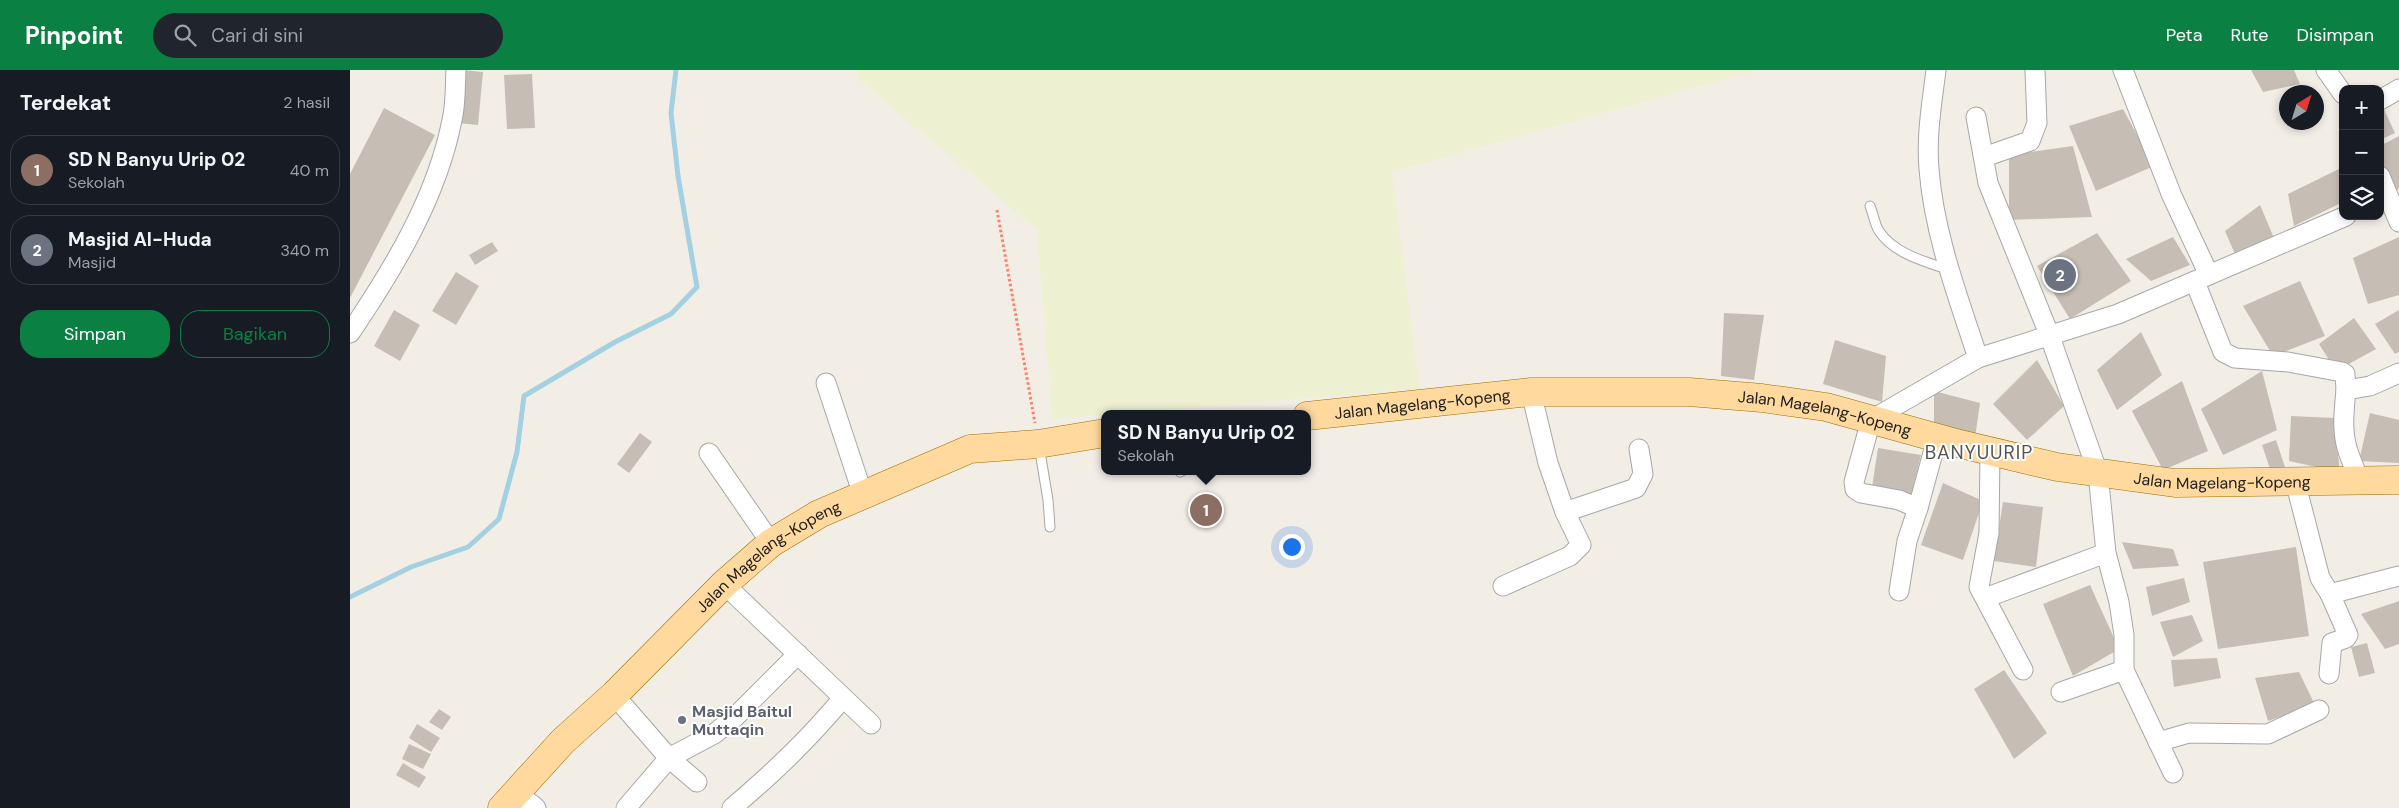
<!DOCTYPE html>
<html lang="id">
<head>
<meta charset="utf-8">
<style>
	:root { --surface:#171b24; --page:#20242c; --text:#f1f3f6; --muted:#9ea1a6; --line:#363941; --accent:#0b8043 }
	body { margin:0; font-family:"DM Sans",sans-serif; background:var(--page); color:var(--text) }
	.controls { position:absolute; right:15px; top:15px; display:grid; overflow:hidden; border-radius:10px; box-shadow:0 2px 8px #0003 }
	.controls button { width:45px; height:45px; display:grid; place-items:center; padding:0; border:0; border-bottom:1px solid var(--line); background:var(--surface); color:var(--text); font:25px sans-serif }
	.compass { position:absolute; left:1929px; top:15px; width:45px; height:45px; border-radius:50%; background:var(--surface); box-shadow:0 2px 8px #0003; rotate:38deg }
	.you { position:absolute; left:941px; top:476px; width:18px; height:18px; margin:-12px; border:4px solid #fff; border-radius:50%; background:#1a73e8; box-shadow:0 0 0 8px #1a73e833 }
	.badge { display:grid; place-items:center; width:32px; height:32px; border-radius:50%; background:var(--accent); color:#fff; font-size:16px; font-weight:700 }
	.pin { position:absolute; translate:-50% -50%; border:2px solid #fff; box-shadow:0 1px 5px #0006 }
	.popup { position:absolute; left:751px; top:340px; width:210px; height:65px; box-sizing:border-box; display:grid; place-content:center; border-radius:10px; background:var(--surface); filter:drop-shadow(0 1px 4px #0005); font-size:16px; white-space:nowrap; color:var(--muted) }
	.popup b { font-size:19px; color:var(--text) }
	.popup::after { content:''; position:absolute; left:50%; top:100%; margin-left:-10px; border:10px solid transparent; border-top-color:var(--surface) }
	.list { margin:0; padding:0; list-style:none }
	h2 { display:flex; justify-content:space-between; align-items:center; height:65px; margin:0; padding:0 20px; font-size:21px }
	h2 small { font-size:16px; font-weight:400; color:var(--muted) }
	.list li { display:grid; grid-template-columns:32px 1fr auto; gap:15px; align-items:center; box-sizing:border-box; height:70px; margin:0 10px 10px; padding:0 10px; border:1px solid var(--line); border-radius:20px }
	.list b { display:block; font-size:19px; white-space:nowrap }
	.list p { margin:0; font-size:16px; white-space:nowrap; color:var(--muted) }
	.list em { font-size:16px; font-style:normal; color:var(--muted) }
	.actions { display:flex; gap:10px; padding:15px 20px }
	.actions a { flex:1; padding:11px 0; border:1px solid var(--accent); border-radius:20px; text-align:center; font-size:18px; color:var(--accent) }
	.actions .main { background:var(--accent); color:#fff }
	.icon { flex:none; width:28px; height:28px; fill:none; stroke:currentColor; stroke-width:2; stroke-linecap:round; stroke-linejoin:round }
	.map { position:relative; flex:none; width:2049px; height:738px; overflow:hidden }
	header { display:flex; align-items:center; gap:30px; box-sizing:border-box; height:70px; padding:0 25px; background:var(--accent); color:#fff }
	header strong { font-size:24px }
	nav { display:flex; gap:28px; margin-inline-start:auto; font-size:18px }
	.search { width:350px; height:45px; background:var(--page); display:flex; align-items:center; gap:12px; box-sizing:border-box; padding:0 18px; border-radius:28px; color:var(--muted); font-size:19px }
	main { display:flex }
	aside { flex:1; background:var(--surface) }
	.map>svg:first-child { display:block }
</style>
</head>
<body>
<header>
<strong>Pinpoint</strong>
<div class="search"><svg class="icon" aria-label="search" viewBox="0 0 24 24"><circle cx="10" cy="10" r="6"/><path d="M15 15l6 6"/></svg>Cari di sini</div>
<nav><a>Peta</a><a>Rute</a><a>Disimpan</a></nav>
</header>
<main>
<aside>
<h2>Terdekat<small>2 hasil</small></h2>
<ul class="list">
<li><span class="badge" style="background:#8d6e63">1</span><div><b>SD N Banyu Urip 02</b><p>Sekolah</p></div><em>40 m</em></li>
<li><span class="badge" style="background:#6b7280">2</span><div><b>Masjid Al-Huda</b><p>Masjid</p></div><em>340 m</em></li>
</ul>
<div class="actions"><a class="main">Simpan</a><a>Bagikan</a></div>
</aside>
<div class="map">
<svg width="2049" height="738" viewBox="0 0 2049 738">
	<rect width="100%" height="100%" fill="#f2eee6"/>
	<!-- farmland -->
	<path fill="#edf1d1" d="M508,0H1408L1042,102L1070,319L702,349L687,160L507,8Z"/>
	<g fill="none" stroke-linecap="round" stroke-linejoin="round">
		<!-- stream -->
		<path stroke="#a4d1e2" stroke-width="5" d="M0,527L61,497L118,477L149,449L167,382L174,326L265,272L321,244L347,217L328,106L321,43L326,0"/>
	</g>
	<!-- building -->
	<g fill="#c6beb5">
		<path d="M112,0L133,2L128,55L107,53Z"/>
		<path d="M1901,0H1944L1950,14L1913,22Z"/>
		<path d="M182,4L185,58L157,59L154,5Z"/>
		<path d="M2032,35L2045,63L2030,70V36Z"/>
		<path d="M34,38L85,65L0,228V104Z"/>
		<path d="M1773,39L1804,96L1746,121L1719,56Z"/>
		<path d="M2049,66V118L2047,120L2030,93V76Z"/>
		<path d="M1723,76L1742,147L1659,150V85Z"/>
		<path d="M1993,97V132L1944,156L1938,124Z"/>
		<path d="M1910,135L1924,168L1888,191L1875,161Z"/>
		<path d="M1747,163L1781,211L1720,249L1687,196Z"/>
		<path d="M1823,167L1840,195L1801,211L1776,189Z"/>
		<path d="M2049,167V225L2018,234L2003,188Z"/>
		<path d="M142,172L148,181L125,195L119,185Z"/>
		<path d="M106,202L129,216L106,255L82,241Z"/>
		<path d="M1950,211L1975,266L1923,286L1893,236Z"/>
		<path d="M44,240L70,255L50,291L24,276Z"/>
		<path d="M2049,240V282L2045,284L2025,254Z"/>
		<path d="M1374,243L1414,245L1404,310L1371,306Z"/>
		<path d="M2004,248L2026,279L1986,301L1969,274Z"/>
		<path d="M1791,262L1812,305L1767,340L1747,300Z"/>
		<path d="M1485,270L1536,286L1532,332L1473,314Z"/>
		<path d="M1687,290L1714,336L1677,370L1643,334Z"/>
		<path d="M1912,301L1927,360L1873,385L1851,339Z"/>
		<path d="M1832,311L1858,381L1813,400L1782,341Z"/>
		<path d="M1584,321L1630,333L1625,368L1584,360Z"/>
		<path d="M2020,343L2049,350V393L2009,391Z"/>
		<path d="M1941,346L1984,348L1990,402L1939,391Z"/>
		<path d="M290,363L302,372L279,403L267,394Z"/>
		<path d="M1926,370L1935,397L1921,402L1912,375Z"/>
		<path d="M1528,378L1571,385L1561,426L1522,417Z"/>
		<path d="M1593,413L1633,431L1613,490L1571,475Z"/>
		<path d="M1653,432L1693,437L1686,497L1644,491Z"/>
		<path d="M1772,472L1823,479L1829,496L1783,499Z"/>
		<path d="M1946,477L1959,566L1868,579L1853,492Z"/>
		<path d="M1834,508L1840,532L1802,546L1796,517Z"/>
		<path d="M1740,515L1769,579L1723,606L1693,534Z"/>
		<path d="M2049,531V574L2035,579L2011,544Z"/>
		<path d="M1842,545L1853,571L1823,587L1810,552Z"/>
		<path d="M2017,573L2025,603L2009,607L2001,577Z"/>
		<path d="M1867,588L1871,608L1824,617L1821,590Z"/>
		<path d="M1654,600L1697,663L1664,689L1624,619Z"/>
		<path d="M1949,602L1965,635L1918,651L1905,608Z"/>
		<path d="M89,639L101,647L92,660L79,652Z"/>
		<path d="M67,654L90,668L81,682L59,668Z"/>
		<path d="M59,674L81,684L73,699L52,689Z"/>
		<path d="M53,693L76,707L69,718L46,705Z"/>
	</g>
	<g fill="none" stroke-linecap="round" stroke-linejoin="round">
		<!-- service casing -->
		<g stroke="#a7a7a7" stroke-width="11">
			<g id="service">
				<path d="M1520,136C1523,143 1525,155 1529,161C1544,184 1576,192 1600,200"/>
				<path d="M689,376L698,430L700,457"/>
				<path d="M830,402L832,401"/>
			</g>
		</g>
		<!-- minor casing -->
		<g stroke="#a7a7a7" stroke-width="21">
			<g id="minor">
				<path d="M1586,0C1582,33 1576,66 1579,99C1584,164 1608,227 1628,288"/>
				<path d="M1773,0L1822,126L1859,205"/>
				<path d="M1976,0L1993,24"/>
				<path d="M2030,30L2049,19"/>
				<path d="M1626,47L1638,113L1699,264L1748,403L1756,483L1769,532L1774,565V600L1711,622"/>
				<path d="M1634,87L1680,71L1687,53L1685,0"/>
				<path d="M2030,106L2049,152"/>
				<path d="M1845,212L1873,282L1885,288L1938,292L1992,302L1995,304L1996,320L2020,316L2049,303"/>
				<path d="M0,263C44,198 87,127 102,50C106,34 105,16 106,0"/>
				<path d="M476,313L513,425"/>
				<path d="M1996,320C1994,341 1991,363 1999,384C2002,393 2006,400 2008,410"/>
				<path d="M1640,381L1639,463L1629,517L1673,600"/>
				<path d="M359,383L421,473"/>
				<path d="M1945,411L1970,508L1980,524"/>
				<path d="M1568,438L1587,368"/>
				<path d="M1215,442L1286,418L1293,404L1289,379"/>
				<path d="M374,514L521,654"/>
				<path d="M1153,516L1220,486L1231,475L1215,442L1198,393L1181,322"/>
				<path d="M1549,521L1557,471L1568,438L1549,430L1511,423L1505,419L1504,412L1521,350L1628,288L1768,244L1996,146"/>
				<path d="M1635,528L1756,483"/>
				<path d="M1774,600L1823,703"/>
				<path d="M1979,604L1982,573L1996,568L1998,565L1980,524L2049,506"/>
				<path d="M264,625L319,688L347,712"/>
				<path d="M1808,672L1839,663L1918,664L1969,640"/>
				<path d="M167,723L186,738"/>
				<path d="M276,738L319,688L364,664L385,647L448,584"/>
				<path d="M382,738C424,702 457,671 493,628"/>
			</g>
		</g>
		<!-- primary casing -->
		<g stroke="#9d6f00" stroke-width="29">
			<g id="primary">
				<path id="s1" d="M957,346L1181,322H1339L1412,328L1476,337L1602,372L1707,397L1825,413L2049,410"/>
				<path id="s2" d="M152,738L213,671L264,625L374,514L421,473L469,444L620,379L688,374L755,363"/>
			</g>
		</g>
		<!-- path -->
		<path stroke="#ff7f6a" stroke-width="3" stroke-dasharray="2.5 2.5" stroke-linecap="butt" d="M647,140L685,353"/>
		<!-- service -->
		<use href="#service" stroke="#fff" stroke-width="9"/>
		<!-- minor -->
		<use href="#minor" stroke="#fff" stroke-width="19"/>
		<!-- primary -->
		<use href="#primary" stroke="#ffd99e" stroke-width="28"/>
	</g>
	<!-- markers -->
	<circle fill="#6b7280" stroke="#fff" stroke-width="2" cx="332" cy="650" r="5"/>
	<g text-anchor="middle" stroke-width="4" stroke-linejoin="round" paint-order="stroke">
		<!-- street labels -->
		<g font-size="16" fill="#202020" stroke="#fff">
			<text dy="6" stroke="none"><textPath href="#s1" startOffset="116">Jalan Magelang-Kopeng</textPath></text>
			<text dy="6" stroke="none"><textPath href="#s1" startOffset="521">Jalan Magelang-Kopeng</textPath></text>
			<text dy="6" stroke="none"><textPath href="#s1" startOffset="926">Jalan Magelang-Kopeng</textPath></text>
			<text dy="6" stroke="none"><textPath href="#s2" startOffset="368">Jalan Magelang-Kopeng</textPath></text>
		</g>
		<!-- worship labels -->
		<g font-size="16" font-weight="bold" fill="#5b616d" stroke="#fff" text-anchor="start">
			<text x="342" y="647">Masjid Baitul<tspan x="342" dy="18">Muttaqin</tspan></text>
		</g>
		<!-- quarter labels -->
		<g font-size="19" letter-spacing="1" fill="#535353" stroke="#fff">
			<text x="1629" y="389">BANYUURIP</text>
		</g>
	</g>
</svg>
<div class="controls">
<button>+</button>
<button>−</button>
<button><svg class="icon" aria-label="layers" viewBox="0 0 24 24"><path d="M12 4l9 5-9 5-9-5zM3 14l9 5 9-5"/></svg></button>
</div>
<svg class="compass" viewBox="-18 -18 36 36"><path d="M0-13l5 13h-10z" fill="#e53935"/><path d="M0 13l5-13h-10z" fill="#9ea1a6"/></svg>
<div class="you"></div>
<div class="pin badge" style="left:856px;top:440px;background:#8d6e63">1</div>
<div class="popup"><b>SD N Banyu Urip 02</b>Sekolah</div>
<div class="pin badge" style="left:1710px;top:205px;background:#6b7280">2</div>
</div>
</main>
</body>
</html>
